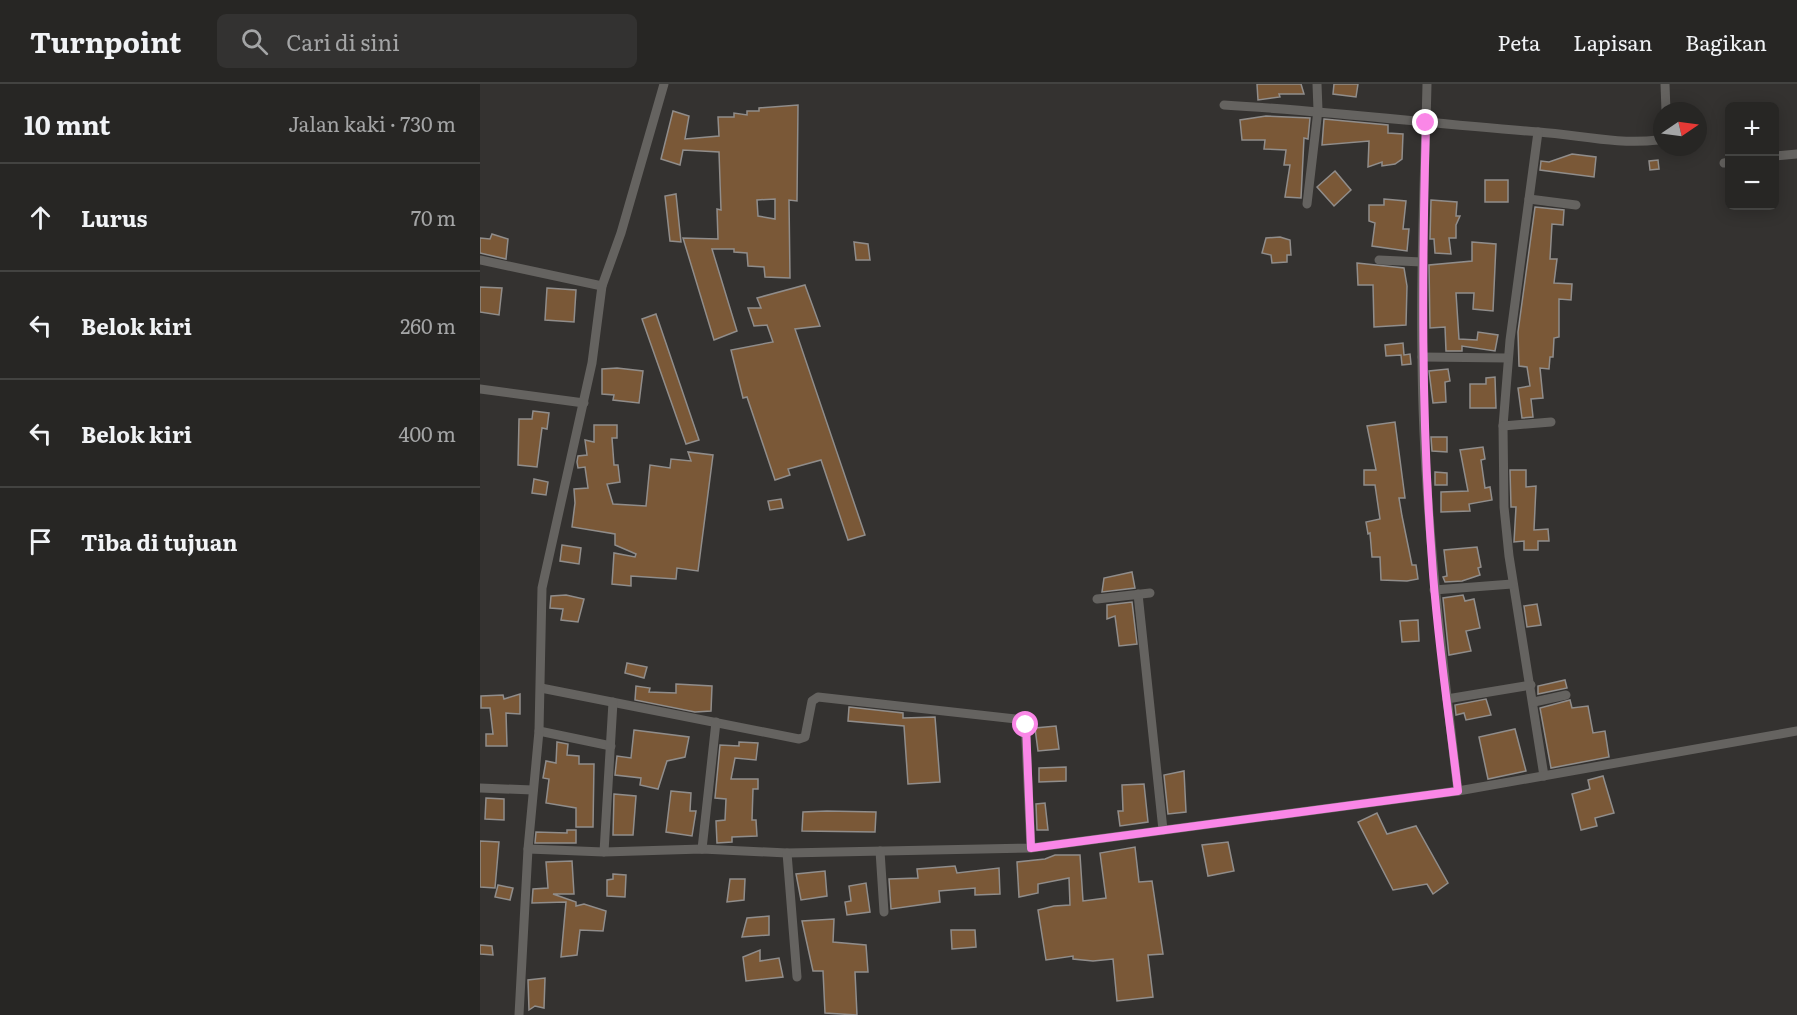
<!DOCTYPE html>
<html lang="id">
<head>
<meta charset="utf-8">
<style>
	:root { --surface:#272624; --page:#333231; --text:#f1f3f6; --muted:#a4a5a6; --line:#434341 }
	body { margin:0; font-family:Literata,serif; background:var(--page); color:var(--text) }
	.controls { position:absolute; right:18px; top:18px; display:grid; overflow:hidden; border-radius:9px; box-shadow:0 3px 15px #0003 }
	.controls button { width:54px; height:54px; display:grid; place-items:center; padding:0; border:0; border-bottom:2px solid var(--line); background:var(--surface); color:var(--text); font:30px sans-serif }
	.compass { position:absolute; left:1173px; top:18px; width:54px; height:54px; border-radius:50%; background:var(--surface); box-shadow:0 3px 15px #0003; rotate:77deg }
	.stop { position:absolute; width:18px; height:18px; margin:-14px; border:4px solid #fa87e7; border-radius:50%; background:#fff }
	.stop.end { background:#fa87e7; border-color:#fff; box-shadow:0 2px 6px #0008 }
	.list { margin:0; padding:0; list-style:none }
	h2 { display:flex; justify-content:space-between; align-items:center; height:78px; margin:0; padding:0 24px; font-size:26px }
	h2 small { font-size:20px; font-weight:400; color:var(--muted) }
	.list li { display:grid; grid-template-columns:39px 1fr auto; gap:18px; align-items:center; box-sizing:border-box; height:108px; padding:0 24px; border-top:2px solid var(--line) }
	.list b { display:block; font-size:22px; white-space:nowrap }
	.list em { font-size:20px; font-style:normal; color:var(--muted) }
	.icon { flex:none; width:33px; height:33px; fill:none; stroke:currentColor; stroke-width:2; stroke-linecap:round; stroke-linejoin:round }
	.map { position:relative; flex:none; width:1317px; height:931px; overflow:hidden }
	header { display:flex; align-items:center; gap:36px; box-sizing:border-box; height:84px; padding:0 30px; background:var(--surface); border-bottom:2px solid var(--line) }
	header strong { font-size:28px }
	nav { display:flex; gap:33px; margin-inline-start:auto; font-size:21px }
	.search { width:420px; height:54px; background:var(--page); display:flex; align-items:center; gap:15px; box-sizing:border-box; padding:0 21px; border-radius:9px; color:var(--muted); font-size:22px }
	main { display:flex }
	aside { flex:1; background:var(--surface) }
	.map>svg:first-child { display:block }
</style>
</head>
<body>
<header>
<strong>Turnpoint</strong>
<div class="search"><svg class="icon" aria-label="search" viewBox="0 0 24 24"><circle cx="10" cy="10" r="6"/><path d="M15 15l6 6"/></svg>Cari di sini</div>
<nav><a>Peta</a><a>Lapisan</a><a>Bagikan</a></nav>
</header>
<main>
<aside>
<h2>10 mnt<small>Jalan kaki · 730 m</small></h2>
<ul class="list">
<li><svg class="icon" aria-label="ahead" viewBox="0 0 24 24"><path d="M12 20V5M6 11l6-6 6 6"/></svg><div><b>Lurus</b></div><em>70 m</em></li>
<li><svg class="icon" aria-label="left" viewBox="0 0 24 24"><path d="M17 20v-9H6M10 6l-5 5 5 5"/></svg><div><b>Belok kiri</b></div><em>260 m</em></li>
<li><svg class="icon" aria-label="left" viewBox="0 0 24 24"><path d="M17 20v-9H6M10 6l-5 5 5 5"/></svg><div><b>Belok kiri</b></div><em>400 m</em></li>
<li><svg class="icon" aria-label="arrive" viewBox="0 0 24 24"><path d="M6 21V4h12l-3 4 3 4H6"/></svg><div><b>Tiba di tujuan</b></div></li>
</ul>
</aside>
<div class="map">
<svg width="1317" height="931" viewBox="0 0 1317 931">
	<rect width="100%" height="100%" fill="#343230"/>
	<!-- building -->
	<g fill="#7a5837" stroke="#908d8b" stroke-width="1.5" fill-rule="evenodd">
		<path d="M777,0H821L824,10H799L800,13L778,16Z"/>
		<path d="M854,0H878L876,13L853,10Z"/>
		<path d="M318,21L317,117L309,116L310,194L285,193L284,183L268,182L267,169L254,168V165H232L257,247L234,256L203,154L238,155L237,125L241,126L239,68L203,66L200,81L181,75L193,27L209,32L205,55L239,52L238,33H254V29L267,31V27H279V24ZM295,115V135L278,132L277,116Z"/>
		<path d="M786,32L830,34L828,55L824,54L821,114L805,113L810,81H804L806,66L784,65L785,56H762L760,36Z"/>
		<path d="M844,35L908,41V49L923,50L922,75L915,80L902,82V78L888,83L889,57L842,61Z"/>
		<path d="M1092,70L1116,73L1114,93L1060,86L1061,77L1069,78Z"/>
		<path d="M1178,76L1179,85L1170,86L1169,77Z"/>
		<path d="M855,87L871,106L854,122L837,103Z"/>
		<rect x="1005" y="96" width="23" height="22"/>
		<path d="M196,110L201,158L190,157L185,112Z"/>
		<path d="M904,115L926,117L923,145H929L927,167L892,162L895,139L889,137V121H904Z"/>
		<path d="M951,116L977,118L976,132H980L976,141V154H969L971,170L955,169L954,155H950Z"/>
		<path d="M1055,123L1084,126L1083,141L1072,140L1070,175H1077L1074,199L1092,200L1091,216L1079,215V253L1074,254L1073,273H1070L1069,285L1060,284L1063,314L1051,315L1053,333L1042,334L1038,304L1050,302L1047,283L1039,282L1038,248Z"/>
		<path d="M12,150L28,155L26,175L0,169V154L10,155Z"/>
		<path d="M800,153L810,156L811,171H807V178L792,179L791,171L782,169L786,154Z"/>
		<path d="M374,158L388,160L390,176H376Z"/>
		<path d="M992,158L1016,160L1013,227L993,225L994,209H976L979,255L997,256L998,248L1018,251L1015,267L982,262V267H966L965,243L950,244L949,181L992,177Z"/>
		<path d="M877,179L924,184L927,202L926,241L894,243L893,201H878Z"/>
		<path d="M325,201L340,242L315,245L385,451L368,456L341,376L308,385L310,391L295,396L267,313L263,314L251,266L293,258L287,241L274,242L268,224H281L277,214Z"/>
		<path d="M0,203L22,204L19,231L0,228Z"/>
		<path d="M67,204L96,206L94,238L65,236Z"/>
		<path d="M176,230L219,356L206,360L162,235Z"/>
		<path d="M923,259L924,271L930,270L931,280L922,281L921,271L906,272L905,261Z"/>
		<path d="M137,284L163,287L159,319L133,316L134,311L122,310V285Z"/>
		<path d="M968,285L970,297L965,298L966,318L953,319L949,287Z"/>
		<path d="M1015,293L1016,324H990V300H1006V294Z"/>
		<path d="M53,327L69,329L67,345L62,344L57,383L38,381L39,335H52Z"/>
		<path d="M915,338L925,414H919L922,432L932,481H936L938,495L927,497L901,496L900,473H892L890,449L888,450L886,438L900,435L895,401H884V386H896L887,342Z"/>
		<path d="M114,341H137V354H132L134,381H138L140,398L127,400L133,420L166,422L170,381L190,384L191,375L211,377L208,368L233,371L218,487L197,484L196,495L151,492V502L132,500L134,469L155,473L156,470L135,461V450L92,443L95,419L94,405L108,404L105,383L98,384L97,378L98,372L107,371L105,356L114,358Z"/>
		<path d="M951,353H967V368L952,367Z"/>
		<path d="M1003,363L1005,375L1001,376L1005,404L1010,403L1012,416L989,420L990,427L961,428V408L988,407L980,366Z"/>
		<path d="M1030,386H1046V403L1056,402L1054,446L1068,445L1069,457H1058V466H1044V457L1034,458L1036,423H1031Z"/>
		<path d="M955,388L967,389V401H955Z"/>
		<path d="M54,395L68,398L66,411L52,409Z"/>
		<path d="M301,415L303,424L290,426L288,417Z"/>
		<path d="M82,461L101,464L99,480L80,477Z"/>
		<path d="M997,463L1001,483L998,484L1000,491L982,497L965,498L963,493L967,492L964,466Z"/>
		<path d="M652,488L655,504L622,508L624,494Z"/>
		<path d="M86,511L104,515L98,538L81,536L83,525L70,524L71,512Z"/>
		<path d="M983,511L985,517L994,515L1000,544L986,547L991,567L969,571L963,514Z"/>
		<path d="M652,518L657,560L639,562L635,532L627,535V521Z"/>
		<path d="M1057,520L1061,541L1047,543L1044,522Z"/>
		<path d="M938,536L939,557L922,558L920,537Z"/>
		<path d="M147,579L167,583L164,594L145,589Z"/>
		<path d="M1085,596L1087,604L1058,610V602Z"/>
		<path d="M196,600L232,602L231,627L215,628L155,616L156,602L170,604L169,608L196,609Z"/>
		<path d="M40,610V630L26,629L27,662H6V650H13L10,624H1V612L23,611L24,615Z"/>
		<path d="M1006,615L1011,631L986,636L984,629L976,631L975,621Z"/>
		<path d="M1090,616L1092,624L1108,622L1113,649L1125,647L1129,673L1071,684L1060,624Z"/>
		<path d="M369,623L423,629V634L455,633L460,698L428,700L424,642L368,637Z"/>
		<path d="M576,642L579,665L558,667L555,644Z"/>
		<path d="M1035,645L1046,687L1008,695L999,653Z"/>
		<path d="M154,646L209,653L205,673L187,677L178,705L160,701L161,694L135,691L137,672L151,674Z"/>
		<path d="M77,658L88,660L87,671L99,672V680H114L113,743H96V724L66,719L69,695L63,694L66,677L76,679Z"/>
		<path d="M259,658L278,659L276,676L255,674L251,695H278V705H273L272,736H276L277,752L252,753V758L237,759L236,737L245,736L246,715L235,714L240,661L259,662Z"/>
		<path d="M586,683V697L559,698V684Z"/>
		<path d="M704,687L706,728L688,730L684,691Z"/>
		<path d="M1123,692L1134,729L1115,734L1117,742L1101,746L1092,710L1110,705L1108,696Z"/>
		<path d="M664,700L668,738L640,742L638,727H643L642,701Z"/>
		<path d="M191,707L211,709L210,727H216L212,752L186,748Z"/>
		<path d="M134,710L156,712L153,751H133Z"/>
		<path d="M6,714L24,715V736L5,735Z"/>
		<path d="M565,719L568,746H557L556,720Z"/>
		<path d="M347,727L396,728L395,748L322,747L323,728Z"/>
		<path d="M897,729L907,750L936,742L968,799L953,810L947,800L913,806L878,738Z"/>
		<path d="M87,746H96V759H55L56,748L87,749Z"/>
		<path d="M0,757L19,758L15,804L0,803Z"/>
		<path d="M748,758L754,787L728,792L722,761Z"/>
		<path d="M655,763L659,798L672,797L683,870L668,871L673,913L637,917L633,875L613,877L593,875V872L566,876L558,826L574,822L590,821L589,794L558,800V809L539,813L537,778L565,775L575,771H600L603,817L626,814L620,769Z"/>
		<path d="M92,777L94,810H73L96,818V822L104,820L126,827L123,847L100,846L97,871L81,873L86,818L52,819L53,805L68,804L66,778Z"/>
		<path d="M475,782L477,789L519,784L520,810L495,811V804L459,807L460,818L411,825L409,795L438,794L437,785Z"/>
		<path d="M345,787L347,812L321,816L316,790Z"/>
		<path d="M133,790L146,791L145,813L127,812V796L133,795Z"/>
		<path d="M250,795H265L264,816L247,818Z"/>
		<path d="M386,799L390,828L367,831L365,818L371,817L369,802Z"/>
		<path d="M18,801L33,804L30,816L15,813Z"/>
		<path d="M289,832V851L262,853L267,834Z"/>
		<path d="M354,835L353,858L386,861L388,888H375L377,931L345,929L343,887H333L322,837Z"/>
		<path d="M471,846H495L496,863L472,865Z"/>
		<path d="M0,861L12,862L13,871L0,870Z"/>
		<path d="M280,866V877L299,874L303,893L266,897L263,873Z"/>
		<path d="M65,894L64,924L55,922L49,926L48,896Z"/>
	</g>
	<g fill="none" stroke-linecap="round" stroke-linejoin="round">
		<!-- minor -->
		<g stroke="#656360" stroke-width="9">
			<path d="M947,0C945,91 940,182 942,273C943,418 961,563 978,707"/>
			<path d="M1185,0L1186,27"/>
			<path d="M744,21C849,27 954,40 1059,48C1099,51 1138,61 1178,56L1182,53"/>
			<path d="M1058,48L1030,256L1023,342L1024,423L1029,472L1064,692"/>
			<path d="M1294,72L1317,70"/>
			<path d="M1244,79L1250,78"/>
			<path d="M1049,115L1096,121"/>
			<path d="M827,120L838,26L837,0"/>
			<path d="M0,176L122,202"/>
			<path d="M899,176L942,178"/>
			<path d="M942,273L1028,274"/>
			<path d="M0,305L104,319"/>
			<path d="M1023,342L1071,338"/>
			<path d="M954,506L1032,500"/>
			<path d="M658,510L683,746"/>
			<path d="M617,515L670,509"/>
			<path d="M61,604L319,655L325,653L332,617L338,613L545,636L551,764"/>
			<path d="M967,615L1051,601"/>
			<path d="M1054,618L1086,611"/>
			<path d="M59,647L131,662"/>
			<path d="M0,704L53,706"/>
			<path d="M48,765L124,768L222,765L307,769L551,764L978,707L1317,647"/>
			<path d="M222,765L236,638"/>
			<path d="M400,767L404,828"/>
			<path d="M124,768L133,618"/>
			<path d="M307,769L317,893"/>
			<path d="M39,931L48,765L59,647L62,504L112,279L122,202L141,149L184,0"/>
		</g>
	</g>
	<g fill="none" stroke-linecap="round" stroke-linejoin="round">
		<!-- route -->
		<path stroke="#fa87e7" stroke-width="8" d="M546,641L551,764L978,707C969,631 957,554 952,476C941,331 942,186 946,39"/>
	</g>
</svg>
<div class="controls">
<button>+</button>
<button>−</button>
</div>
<svg class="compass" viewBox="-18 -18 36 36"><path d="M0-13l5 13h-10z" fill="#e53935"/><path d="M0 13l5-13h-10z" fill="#a4a5a6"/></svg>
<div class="stop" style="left:546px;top:641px"></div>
<div class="stop end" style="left:946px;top:39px"></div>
</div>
</main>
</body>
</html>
